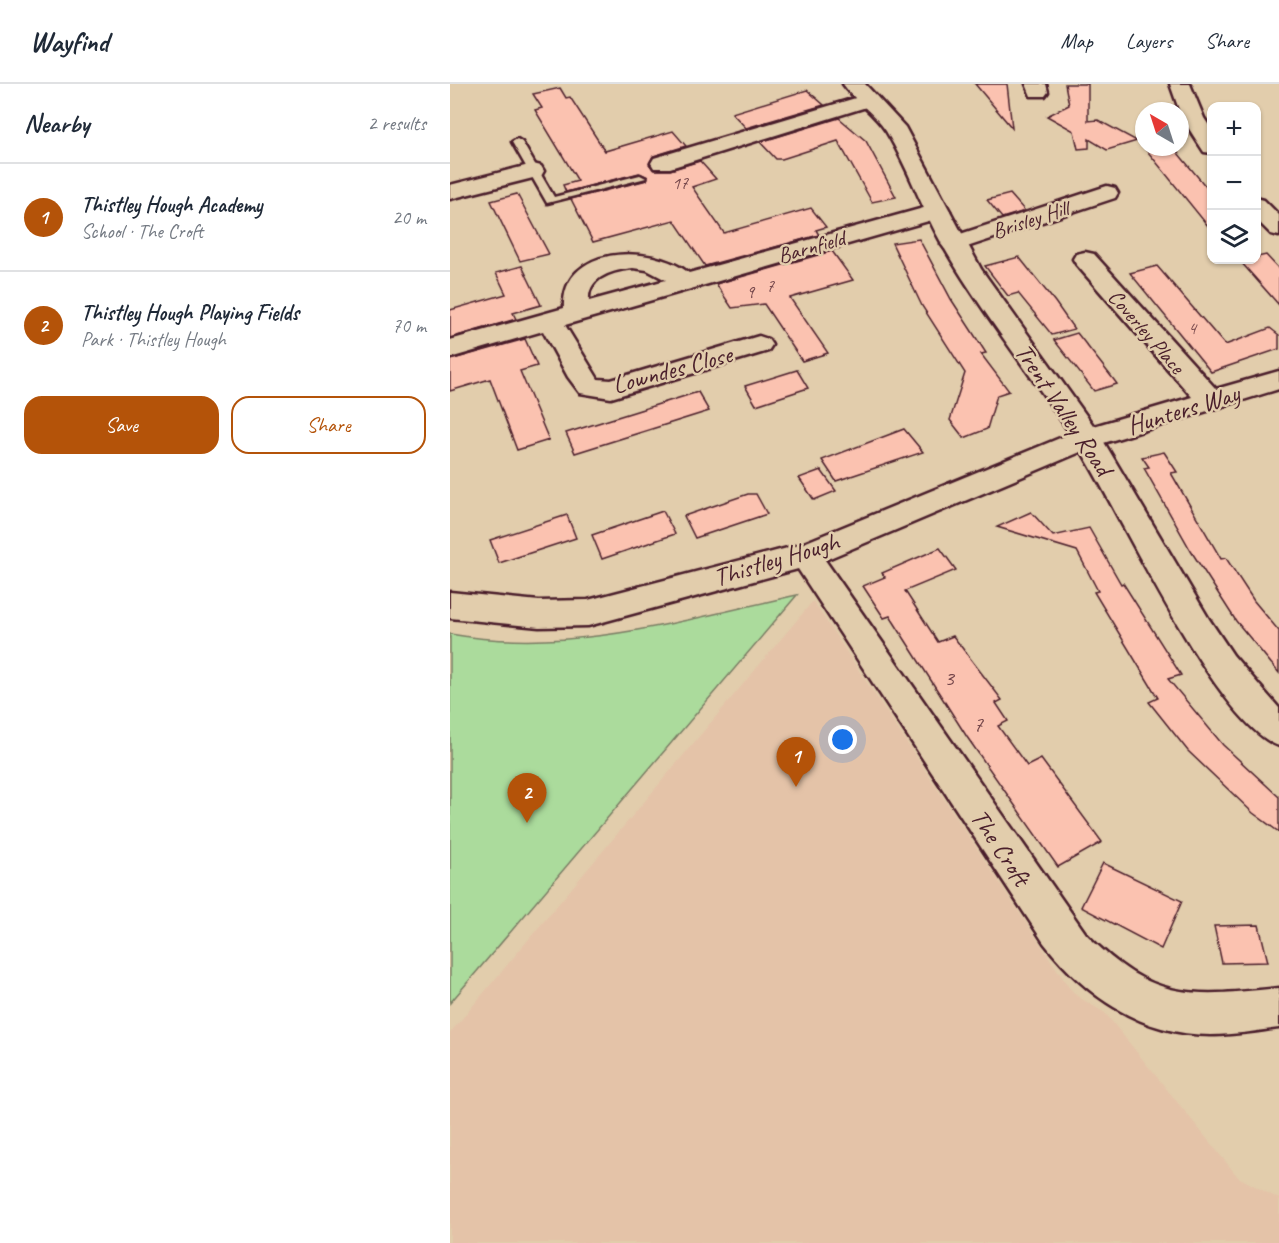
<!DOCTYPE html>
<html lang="en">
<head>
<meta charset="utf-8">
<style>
	:root { --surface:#fff; --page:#f6f6f7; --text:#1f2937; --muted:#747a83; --line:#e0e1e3; --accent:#b45309 }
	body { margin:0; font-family:Caveat,sans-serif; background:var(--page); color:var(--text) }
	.controls { position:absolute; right:18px; top:18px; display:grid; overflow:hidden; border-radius:12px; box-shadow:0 2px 4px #0004 }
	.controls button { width:54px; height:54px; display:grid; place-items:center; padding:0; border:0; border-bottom:2px solid var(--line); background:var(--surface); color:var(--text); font:30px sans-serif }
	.compass { position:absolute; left:685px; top:18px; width:54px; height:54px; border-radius:50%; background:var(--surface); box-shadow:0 2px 4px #0004; rotate:321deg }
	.you { position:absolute; left:393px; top:656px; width:21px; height:21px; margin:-15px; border:4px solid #fff; border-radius:50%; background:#1a73e8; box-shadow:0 0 0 9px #1a73e833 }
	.badge { display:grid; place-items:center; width:39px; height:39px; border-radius:50%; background:var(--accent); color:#fff; font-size:20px; font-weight:700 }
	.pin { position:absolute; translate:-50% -50px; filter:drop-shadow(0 2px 3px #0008) }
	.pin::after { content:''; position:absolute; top:32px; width:21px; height:18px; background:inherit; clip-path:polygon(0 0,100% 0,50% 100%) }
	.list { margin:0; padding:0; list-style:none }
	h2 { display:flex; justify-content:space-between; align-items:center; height:78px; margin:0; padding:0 24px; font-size:26px }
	h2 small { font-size:20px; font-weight:400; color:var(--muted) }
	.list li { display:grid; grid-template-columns:39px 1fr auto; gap:18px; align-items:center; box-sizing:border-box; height:108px; padding:0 24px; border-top:2px solid var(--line) }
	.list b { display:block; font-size:22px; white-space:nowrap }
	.list p { margin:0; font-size:20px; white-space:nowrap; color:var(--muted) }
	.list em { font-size:20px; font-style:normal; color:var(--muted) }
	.actions { display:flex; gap:12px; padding:18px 24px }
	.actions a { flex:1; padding:14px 0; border:2px solid var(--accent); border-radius:18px; text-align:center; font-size:21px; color:var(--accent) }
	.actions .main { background:var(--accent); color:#fff }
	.icon { flex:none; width:33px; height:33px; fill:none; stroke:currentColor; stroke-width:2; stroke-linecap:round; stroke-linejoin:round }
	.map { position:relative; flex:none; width:829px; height:1159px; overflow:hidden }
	header { display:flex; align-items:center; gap:36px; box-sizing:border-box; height:84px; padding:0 30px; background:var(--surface); border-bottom:2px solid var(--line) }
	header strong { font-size:28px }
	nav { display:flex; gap:33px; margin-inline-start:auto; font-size:21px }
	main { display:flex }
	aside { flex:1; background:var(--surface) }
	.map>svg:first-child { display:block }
</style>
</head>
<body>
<header>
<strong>Wayfind</strong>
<nav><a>Map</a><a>Layers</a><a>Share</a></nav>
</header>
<main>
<aside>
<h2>Nearby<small>2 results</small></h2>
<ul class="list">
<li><span class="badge">1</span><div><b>Thistley Hough Academy</b><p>School · The Croft</p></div><em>20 m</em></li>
<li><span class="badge">2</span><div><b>Thistley Hough Playing Fields</b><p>Park · Thistley Hough</p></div><em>70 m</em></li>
</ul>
<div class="actions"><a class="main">Save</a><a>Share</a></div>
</aside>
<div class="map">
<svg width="829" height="1159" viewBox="0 0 829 1159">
	<rect width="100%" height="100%" fill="#e2cdac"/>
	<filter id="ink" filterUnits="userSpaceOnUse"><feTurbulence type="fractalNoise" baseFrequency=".0167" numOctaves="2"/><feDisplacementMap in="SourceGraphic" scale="12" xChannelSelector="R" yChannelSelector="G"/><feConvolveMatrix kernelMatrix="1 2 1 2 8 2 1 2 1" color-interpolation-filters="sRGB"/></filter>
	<g filter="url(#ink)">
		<!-- built -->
		<path fill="#e4c3a8" d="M363,517L618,902L627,912L655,929L788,1093L829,1115V1159H0V949Z"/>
		<!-- green -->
		<path fill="#abdb9c" stroke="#7a7d64" stroke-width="1.5" d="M347,511L0,919V550C120,571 231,537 347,511Z"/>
		<!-- building -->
		<g fill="#fbc2b0" stroke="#4a1f2b" stroke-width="1.5">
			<path d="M525,0H557L562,44Z"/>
			<path d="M615,0H638V37L648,36L687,57L657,66L639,55V64L628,65L624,47L597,32L619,21Z"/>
			<path d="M110,4L116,14L120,13L155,67L223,47L236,62L203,72L199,80L204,86H220L250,77L266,95L242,103L274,149L361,124L376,143L366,146L369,151L255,182L224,136L143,158L121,115L197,96L198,93L189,89L116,108L113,101L128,97L85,26L92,24L83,10Z"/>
			<path d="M357,6L374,21L296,44L282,29Z"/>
			<path d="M389,34L416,57L446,113L422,118L388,57L332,75H326L310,58Z"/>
			<path d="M694,63H723L762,110V147Z"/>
			<path d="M67,110L99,170L70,177L41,117Z"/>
			<path d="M560,110L575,127L552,134L537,116Z"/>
			<path d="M469,155L501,215L536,269L531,270L559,307L547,311L537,345L514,354L500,336L515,289L472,222L442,159Z"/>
			<path d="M382,167L403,196L340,214L378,269L352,277L314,220L282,224L266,200Z"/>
			<path d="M816,171L829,185V221L790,177Z"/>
			<path d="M569,173L605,218L624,245L602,251L568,209L558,212L535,182Z"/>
			<path d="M72,182L91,221L63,229L66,235L0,254V226L56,210L46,189Z"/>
			<path d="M707,182L775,261L820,244L829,251V265L761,288L680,189Z"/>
			<path d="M627,249L664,296L667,300L644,307L604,256Z"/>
			<path d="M75,255L87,282L70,287L99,356L67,366L40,295L0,307V276Z"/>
			<path d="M347,286L358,304L306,321L295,302Z"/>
			<path d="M248,308L259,327L125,369L116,349Z"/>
			<path d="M454,345L473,368L386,397L372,376Z"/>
			<path d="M714,368L727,388L721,389L771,475L776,474L804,517L829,547V589L786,537L741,467L694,384L699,383L692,373Z"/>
			<path d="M371,386L386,407L364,416L349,394Z"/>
			<path d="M298,410H306L317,430L245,454L234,432Z"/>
			<path d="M213,427L225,450L152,475L142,451Z"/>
			<path d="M581,428L603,452L639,444L671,500L673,499L731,591L718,595L773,661L829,713V748L803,729L738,667L699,618L708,614L644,508L648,507L627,467L547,443Z"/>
			<path d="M117,431L126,454L49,479L40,456Z"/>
			<path d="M490,464L506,486L455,507L488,558L503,552L552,616L546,619L558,637L548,642L577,682L591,675L652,758L608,783L517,653L440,532L434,534L413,502L435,493L432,489Z"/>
			<path d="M653,779L732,817L711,865L631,823Z"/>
			<path d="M809,841L818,878L772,879L764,842Z"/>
		</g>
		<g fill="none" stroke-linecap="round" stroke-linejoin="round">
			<!-- lane casing -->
			<g stroke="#4a1f2b" stroke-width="5">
				<path id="lane" d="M67,55L72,58L104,113L190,91L196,94L97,119L62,58Z"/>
			</g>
			<!-- street casing -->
			<g stroke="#4a1f2b" stroke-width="5">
				<g id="street">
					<path d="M576,0H596L598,8L595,12H581Z"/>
					<path d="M720,0H740L754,34L762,46V69L754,68L732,34Z"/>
					<path d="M419,10L426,12L429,16L426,20L220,84H204L201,79L204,74Z"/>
					<path d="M83,80L91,82L94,87L91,92L0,115V101Z"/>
					<path d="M657,102L665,104L668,109L665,114L511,165H495L491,160L495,155Z"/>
					<path d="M806,114L814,116L829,131V152L821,150L806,135Z"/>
					<path d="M488,120L496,122L500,127L496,132L115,241L148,295L161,296L309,252L318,255L322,261L318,267L161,314L130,309L118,293L93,247L0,274V256L114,224C111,161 201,159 239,189ZM183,184L197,186L216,196L139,217C137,193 163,186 183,184Z"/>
					<path d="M635,168L644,170L766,305L829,287V305L647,361L375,476L636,850C703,918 741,913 829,904V944C806,947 783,951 761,951C692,951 635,912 594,859L348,485L138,542L89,543L0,534V508L89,517L138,516L349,461L627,347L742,313L626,180L623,175L626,170Z"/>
				</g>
			</g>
			<!-- secondary casing -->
			<g stroke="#4a1f2b" stroke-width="5">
				<path id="secondary" d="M393,0H415L455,43L531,185L648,348L759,535L783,571L829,624V662C765,639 668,424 627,360C583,292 532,230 492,160C471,123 458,83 436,47C424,29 405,17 393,0Z"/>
			</g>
			<!-- lane -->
			<use href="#lane" fill="#e2cdac" fill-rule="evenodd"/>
			<!-- street -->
			<use href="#street" fill="#e2cdac" fill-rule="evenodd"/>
			<!-- secondary -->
			<use href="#secondary" fill="#e2cdac" fill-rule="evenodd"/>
		</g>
	</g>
	<g text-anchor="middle" stroke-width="5" stroke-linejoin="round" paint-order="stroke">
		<!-- far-number labels -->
		<g font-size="18" fill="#76484c">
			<text x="230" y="105">17</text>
			<text x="320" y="208">7</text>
			<text x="300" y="214">9</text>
			<text x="742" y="250">4</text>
		</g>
		<!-- far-street labels -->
		<g font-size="22" fill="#4a1f2b" stroke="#e2cdac">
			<text transform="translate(580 135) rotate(-18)" y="8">Brisley Hill</text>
			<text transform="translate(361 162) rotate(-16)" y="8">Barnfield</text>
			<text transform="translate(697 247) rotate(49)" y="8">Coverley Place</text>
		</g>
		<!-- number labels -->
		<g font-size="22" fill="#76484c">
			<text x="499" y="601">3</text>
			<text x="528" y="647">7</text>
		</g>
		<!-- street labels -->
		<g font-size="26" fill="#4a1f2b" stroke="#e2cdac">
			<text transform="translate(222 285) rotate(-15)" y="9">Lowndes Close</text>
			<text transform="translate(614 325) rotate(56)" y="9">Trent Valley Road</text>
			<text transform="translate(733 325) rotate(-17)" y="9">Hunters Way</text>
			<text transform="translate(326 475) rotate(-17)" y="9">Thistley Hough</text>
			<text transform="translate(551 763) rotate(56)" y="9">The Croft</text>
		</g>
	</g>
</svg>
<div class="controls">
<button>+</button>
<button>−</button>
<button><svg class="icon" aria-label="layers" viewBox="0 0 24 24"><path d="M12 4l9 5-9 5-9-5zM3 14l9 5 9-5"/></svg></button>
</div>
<svg class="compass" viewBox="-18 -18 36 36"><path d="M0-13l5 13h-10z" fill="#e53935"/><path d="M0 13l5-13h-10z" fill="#747a83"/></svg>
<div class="you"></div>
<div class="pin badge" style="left:346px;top:703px">1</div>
<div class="pin badge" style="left:77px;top:739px">2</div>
</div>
</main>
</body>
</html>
